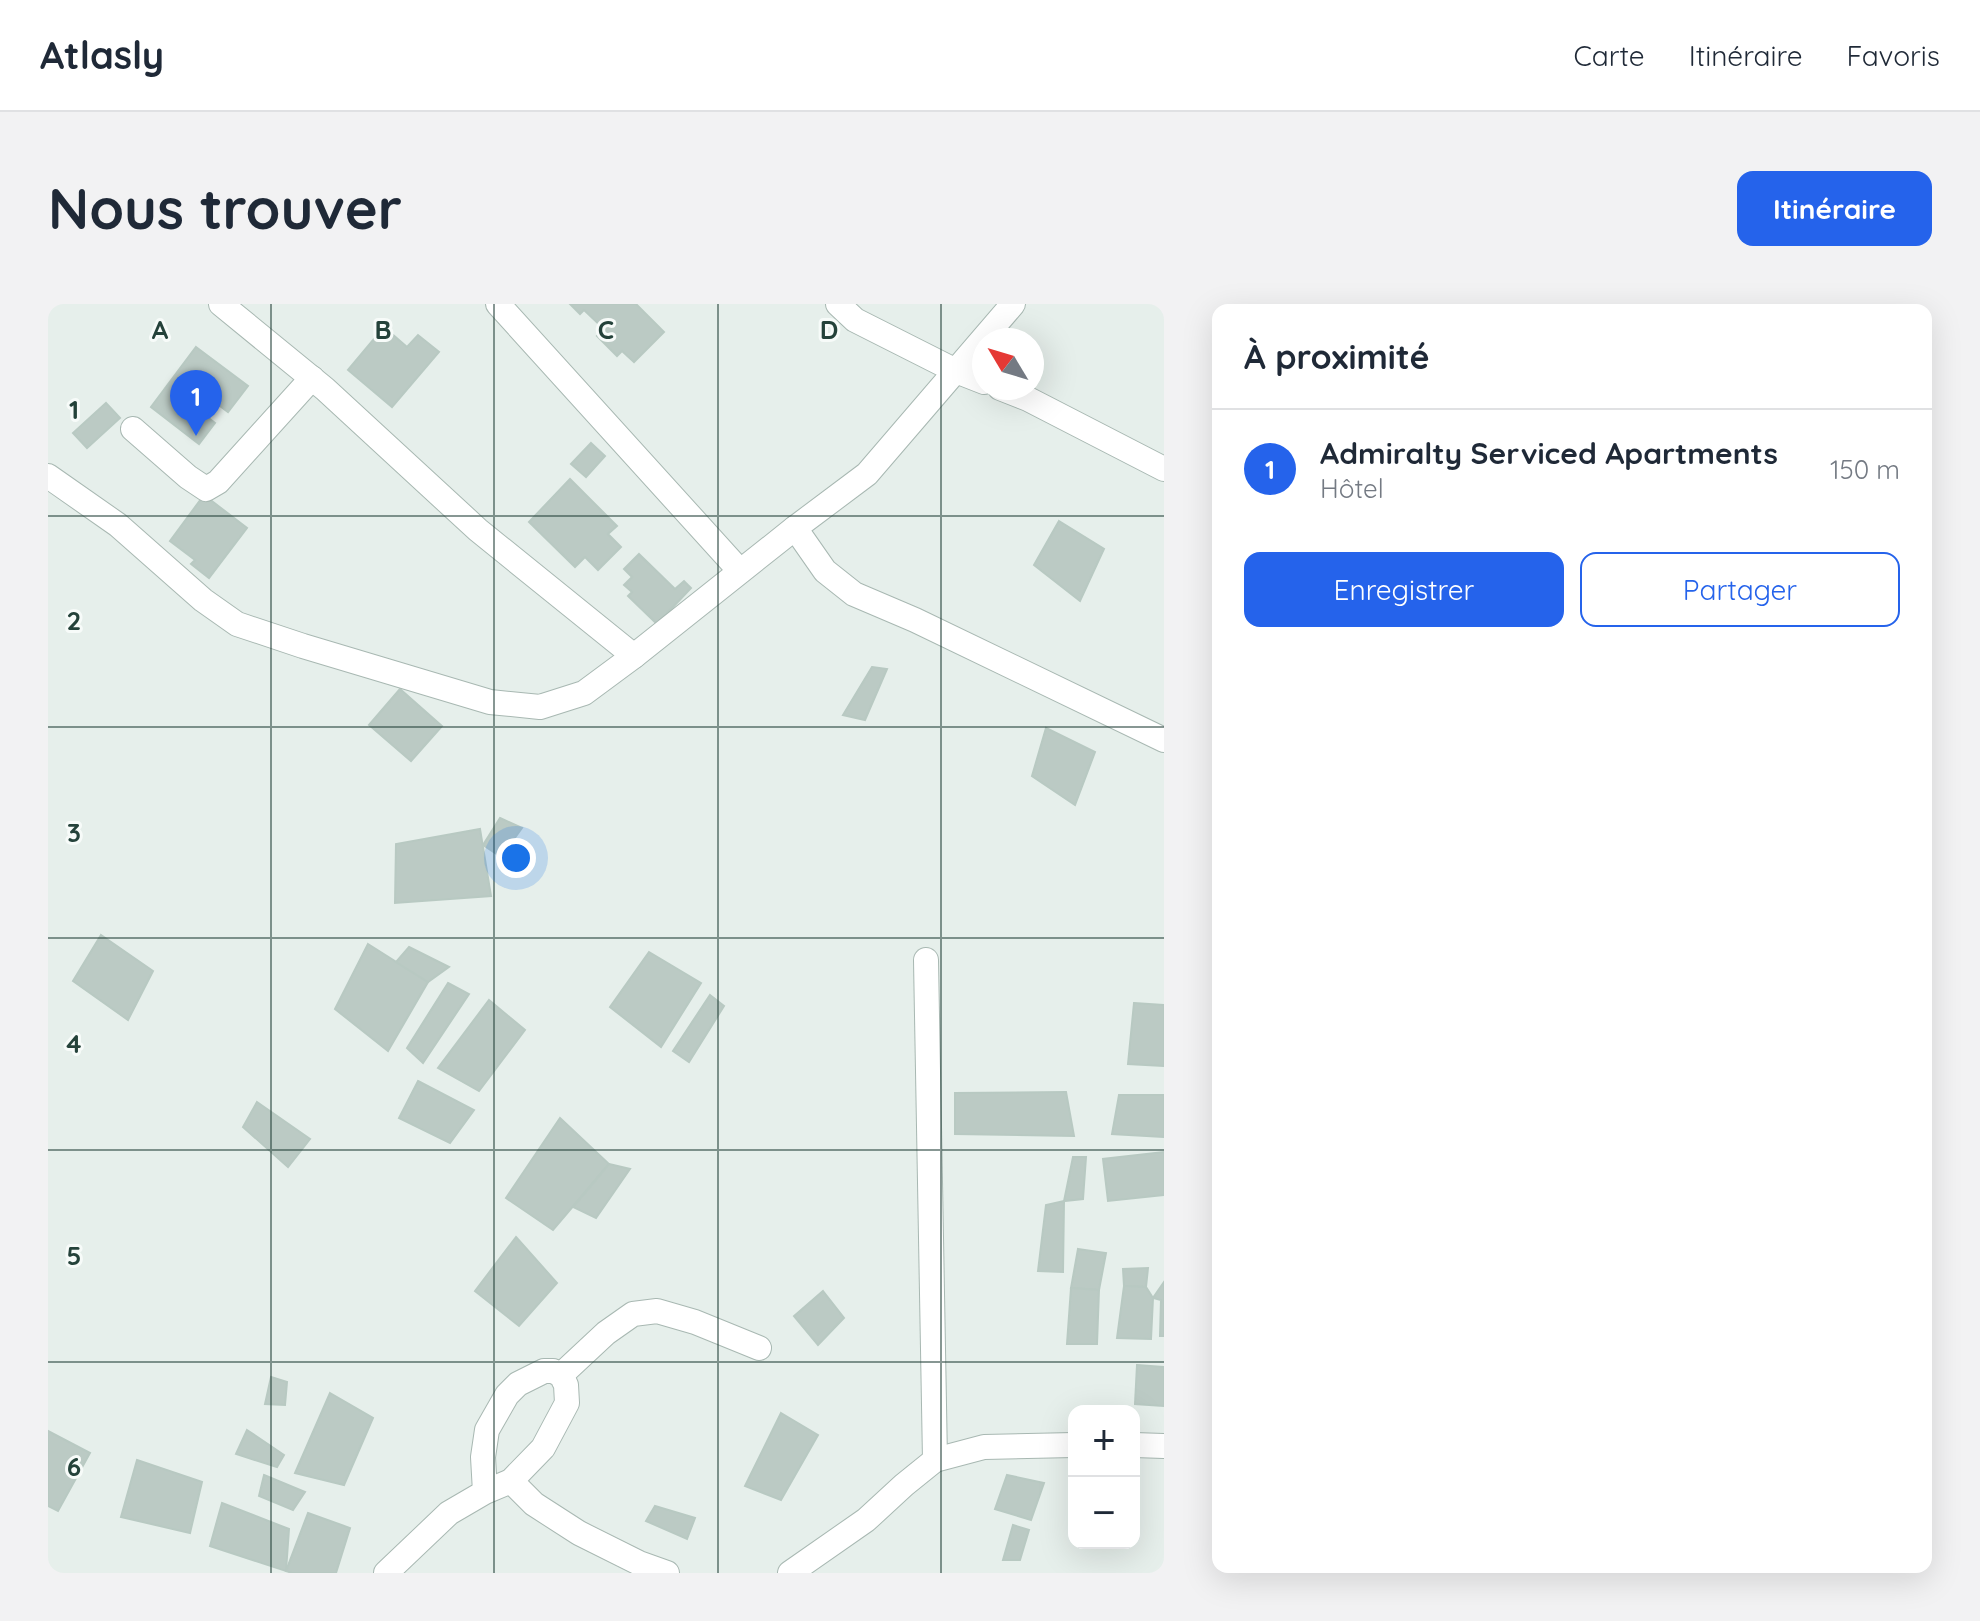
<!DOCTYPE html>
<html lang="fr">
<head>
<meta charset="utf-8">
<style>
	:root { --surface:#fff; --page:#f2f2f3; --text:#1f2937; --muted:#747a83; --line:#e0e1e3; --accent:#2563eb }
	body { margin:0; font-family:Quicksand,sans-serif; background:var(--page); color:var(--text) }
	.controls { position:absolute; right:24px; bottom:24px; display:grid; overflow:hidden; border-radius:16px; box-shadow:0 8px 32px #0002 }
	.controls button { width:72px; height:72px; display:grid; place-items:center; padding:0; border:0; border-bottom:2px solid var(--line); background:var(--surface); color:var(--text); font:40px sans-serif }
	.compass { position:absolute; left:924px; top:24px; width:72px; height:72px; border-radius:50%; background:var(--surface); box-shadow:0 8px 32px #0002; rotate:308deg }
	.you { position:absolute; left:468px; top:554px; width:28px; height:28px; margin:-20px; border:6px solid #fff; border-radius:50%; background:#1a73e8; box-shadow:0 0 0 12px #1a73e833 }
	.badge { display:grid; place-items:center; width:52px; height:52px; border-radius:50%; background:var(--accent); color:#fff; font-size:26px; font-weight:700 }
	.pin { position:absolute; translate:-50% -66px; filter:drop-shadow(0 2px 4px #0008) }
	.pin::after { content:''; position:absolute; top:42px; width:28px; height:24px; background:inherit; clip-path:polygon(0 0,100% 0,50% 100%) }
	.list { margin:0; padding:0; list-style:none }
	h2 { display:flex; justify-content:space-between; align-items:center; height:104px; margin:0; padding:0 32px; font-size:34px }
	h2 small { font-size:26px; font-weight:400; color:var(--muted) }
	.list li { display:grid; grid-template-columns:52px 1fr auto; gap:24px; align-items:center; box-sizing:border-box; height:120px; padding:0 32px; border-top:2px solid var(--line) }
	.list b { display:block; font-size:30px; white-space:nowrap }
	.list p { margin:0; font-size:26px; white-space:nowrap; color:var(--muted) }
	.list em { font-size:26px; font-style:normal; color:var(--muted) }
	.actions { display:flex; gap:16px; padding:24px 32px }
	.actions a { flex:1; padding:18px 0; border:2px solid var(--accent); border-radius:16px; text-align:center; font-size:28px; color:var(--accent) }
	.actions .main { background:var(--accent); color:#fff }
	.map { position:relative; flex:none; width:1116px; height:1269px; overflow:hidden; border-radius:16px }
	header { display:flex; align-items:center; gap:48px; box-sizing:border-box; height:112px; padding:0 40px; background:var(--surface); border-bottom:2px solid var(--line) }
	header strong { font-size:38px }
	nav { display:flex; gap:44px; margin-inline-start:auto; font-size:28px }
	.intro { display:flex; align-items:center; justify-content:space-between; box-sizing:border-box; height:192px; padding:0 48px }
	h1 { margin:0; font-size:56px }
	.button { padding:20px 36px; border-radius:16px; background:var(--accent); color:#fff; font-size:28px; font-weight:700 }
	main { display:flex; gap:48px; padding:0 48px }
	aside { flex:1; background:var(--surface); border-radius:16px; box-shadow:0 8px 32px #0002 }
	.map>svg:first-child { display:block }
</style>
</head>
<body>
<header>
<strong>Atlasly</strong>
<nav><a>Carte</a><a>Itinéraire</a><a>Favoris</a></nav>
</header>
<div class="intro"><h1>Nous trouver</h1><a class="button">Itinéraire</a></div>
<main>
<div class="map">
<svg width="1116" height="1269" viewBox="0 0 1116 1269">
	<rect width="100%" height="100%" fill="#e6efeb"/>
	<!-- building -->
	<g fill="#bbcac4" stroke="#b8c9c2" stroke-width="2">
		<path d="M522,0H588L616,28L586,58L574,47L569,52L549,32L556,25L536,6L532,10Z"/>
		<path d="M336,23L359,43L370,31L391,48L344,103L300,66Z"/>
		<path d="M148,43L200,82L180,108L151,86L141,99L167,119L151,140L103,103Z"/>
		<path d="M58,99L72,114L39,144L25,129Z"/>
		<path d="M543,139L557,152L538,173L523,160Z"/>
		<path d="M522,175L569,222L560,230L573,243L550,266L537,253L527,263L481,218Z"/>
		<path d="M156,191L199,224L161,274L143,260L147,256L122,237Z"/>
		<path d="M1011,217L1056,245L1032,297L986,261Z"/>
		<path d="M591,250L627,285L636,277L643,284L609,320L580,292L584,288L576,281L584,273L576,265Z"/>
		<path d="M824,363L839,365L817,416L795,411Z"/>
		<path d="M352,385L394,422L363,457L321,421Z"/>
		<path d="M998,424L1047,448L1027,501L984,472Z"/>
		<path d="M452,514L474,524L453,553L435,541Z"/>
		<path d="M432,525L443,592L347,599L348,540Z"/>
		<path d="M53,631L105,667L80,716L25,677Z"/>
		<path d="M320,640L380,678L340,747L287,705Z"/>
		<path d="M361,643L401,663L380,678L348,658Z"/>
		<path d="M601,648L653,679L613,743L562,703Z"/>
		<path d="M400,679L421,690L375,759L359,744Z"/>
		<path d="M662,691L676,702L641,758L625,747Z"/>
		<path d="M441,696L477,726L431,787L390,764Z"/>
		<path d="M1086,699L1116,701V762L1080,760Z"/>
		<path d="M370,777L426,806L402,839L351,814Z"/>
		<path d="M1018,788L1026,832L907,830V789Z"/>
		<path d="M1071,791H1116V833L1064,830Z"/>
		<path d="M209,798L262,835L240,863L195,823Z"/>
		<path d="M512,814L561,860L505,926L458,894Z"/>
		<path d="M1116,848V891L1060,897L1055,855Z"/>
		<path d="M1025,853H1038L1035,895L1016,897Z"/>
		<path d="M561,860L582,865L548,914L525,903Z"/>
		<path d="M1016,897L1015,968L990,967L998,901Z"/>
		<path d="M468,933L509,979L471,1022L427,987Z"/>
		<path d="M1030,945L1058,949L1051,986L1023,984Z"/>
		<path d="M1100,964L1098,983L1076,982L1075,965Z"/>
		<path d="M1116,978V1032H1112L1113,996L1105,994Z"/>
		<path d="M1076,982L1098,983L1105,994L1103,1035L1069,1034Z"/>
		<path d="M1023,984L1051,986L1049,1040H1019Z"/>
		<path d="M775,987L796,1014L770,1041L746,1012Z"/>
		<path d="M1089,1061L1116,1063V1102L1087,1100Z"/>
		<path d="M223,1073L239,1078L237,1101L217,1100Z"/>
		<path d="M282,1089L325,1114L296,1181L247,1169Z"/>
		<path d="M733,1109L770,1131L733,1196L697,1182Z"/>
		<path d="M199,1126L236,1151L229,1163L188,1150Z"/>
		<path d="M0,1127L42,1149L10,1207L0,1202Z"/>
		<path d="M89,1156L154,1178L142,1229L73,1213Z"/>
		<path d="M216,1171L257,1188L245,1206L211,1192Z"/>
		<path d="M959,1171L996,1179L983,1216L947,1205Z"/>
		<path d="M174,1199L241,1225L238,1267L162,1242Z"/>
		<path d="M607,1202L647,1214L639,1235L598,1217Z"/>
		<path d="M260,1209L302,1224L288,1269H244L238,1267Z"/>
		<path d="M965,1221L981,1226L972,1256H955Z"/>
	</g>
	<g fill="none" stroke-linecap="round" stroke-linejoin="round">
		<!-- minor casing -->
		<g stroke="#a8b8b2" stroke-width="26">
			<g id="minor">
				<path d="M173,0L277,85L430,226L586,352"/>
				<path d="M450,0L692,267"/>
				<path d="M790,0L807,16L908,67L936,78"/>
				<path d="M952,84L980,95L1116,165"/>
				<path d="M85,125L140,173L158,185L170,178L264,74"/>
				<path d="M0,172L70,221L155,296L189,320L255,342L442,398L492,403L536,389L586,352L747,224L819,170L965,0"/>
				<path d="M747,224L777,267L806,290L867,316L1116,436"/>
				<path d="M878,656L887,1156"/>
				<path d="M513,1071L558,1029L585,1010L609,1007L647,1018L711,1044"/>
				<path d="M1086,1141L1116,1142"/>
				<path d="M463,1177L486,1200L531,1229L591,1259L619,1269"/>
				<path d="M338,1269L401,1209L437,1188L463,1177L495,1144L519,1099L518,1081L513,1071L505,1067H496L470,1080L459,1091L439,1126L435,1153L437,1188"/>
				<path d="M742,1269L818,1216L856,1181L887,1156L936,1143L1026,1141"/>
			</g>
		</g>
		<!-- minor -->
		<use href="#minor" stroke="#fff" stroke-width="24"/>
	</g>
	<!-- grid -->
	<path fill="none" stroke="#24423a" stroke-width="2" stroke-opacity="0.55" d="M223,0V1269M446,0V1269M670,0V1269M893,0V1269M0,212H1116M0,423H1116M0,634H1116M0,846H1116M0,1058H1116"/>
	<g font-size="26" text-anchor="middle" font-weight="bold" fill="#24423a" stroke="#f7fbf9" stroke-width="6" stroke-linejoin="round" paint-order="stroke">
		<text x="112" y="35">A</text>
		<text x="335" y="35">B</text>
		<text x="558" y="35">C</text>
		<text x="781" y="35">D</text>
		<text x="26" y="115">1</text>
		<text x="26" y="326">2</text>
		<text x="26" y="538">3</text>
		<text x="26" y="749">4</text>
		<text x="26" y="961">5</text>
		<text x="26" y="1172">6</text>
	</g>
</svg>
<div class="controls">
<button>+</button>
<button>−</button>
</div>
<svg class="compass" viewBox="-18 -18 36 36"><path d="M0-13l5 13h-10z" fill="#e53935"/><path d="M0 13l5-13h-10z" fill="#747a83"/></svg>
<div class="you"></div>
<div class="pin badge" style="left:148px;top:132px">1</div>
</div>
<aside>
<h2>À proximité<small></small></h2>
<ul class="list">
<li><span class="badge">1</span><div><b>Admiralty Serviced Apartments</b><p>Hôtel</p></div><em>150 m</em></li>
</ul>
<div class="actions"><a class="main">Enregistrer</a><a>Partager</a></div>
</aside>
</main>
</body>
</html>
